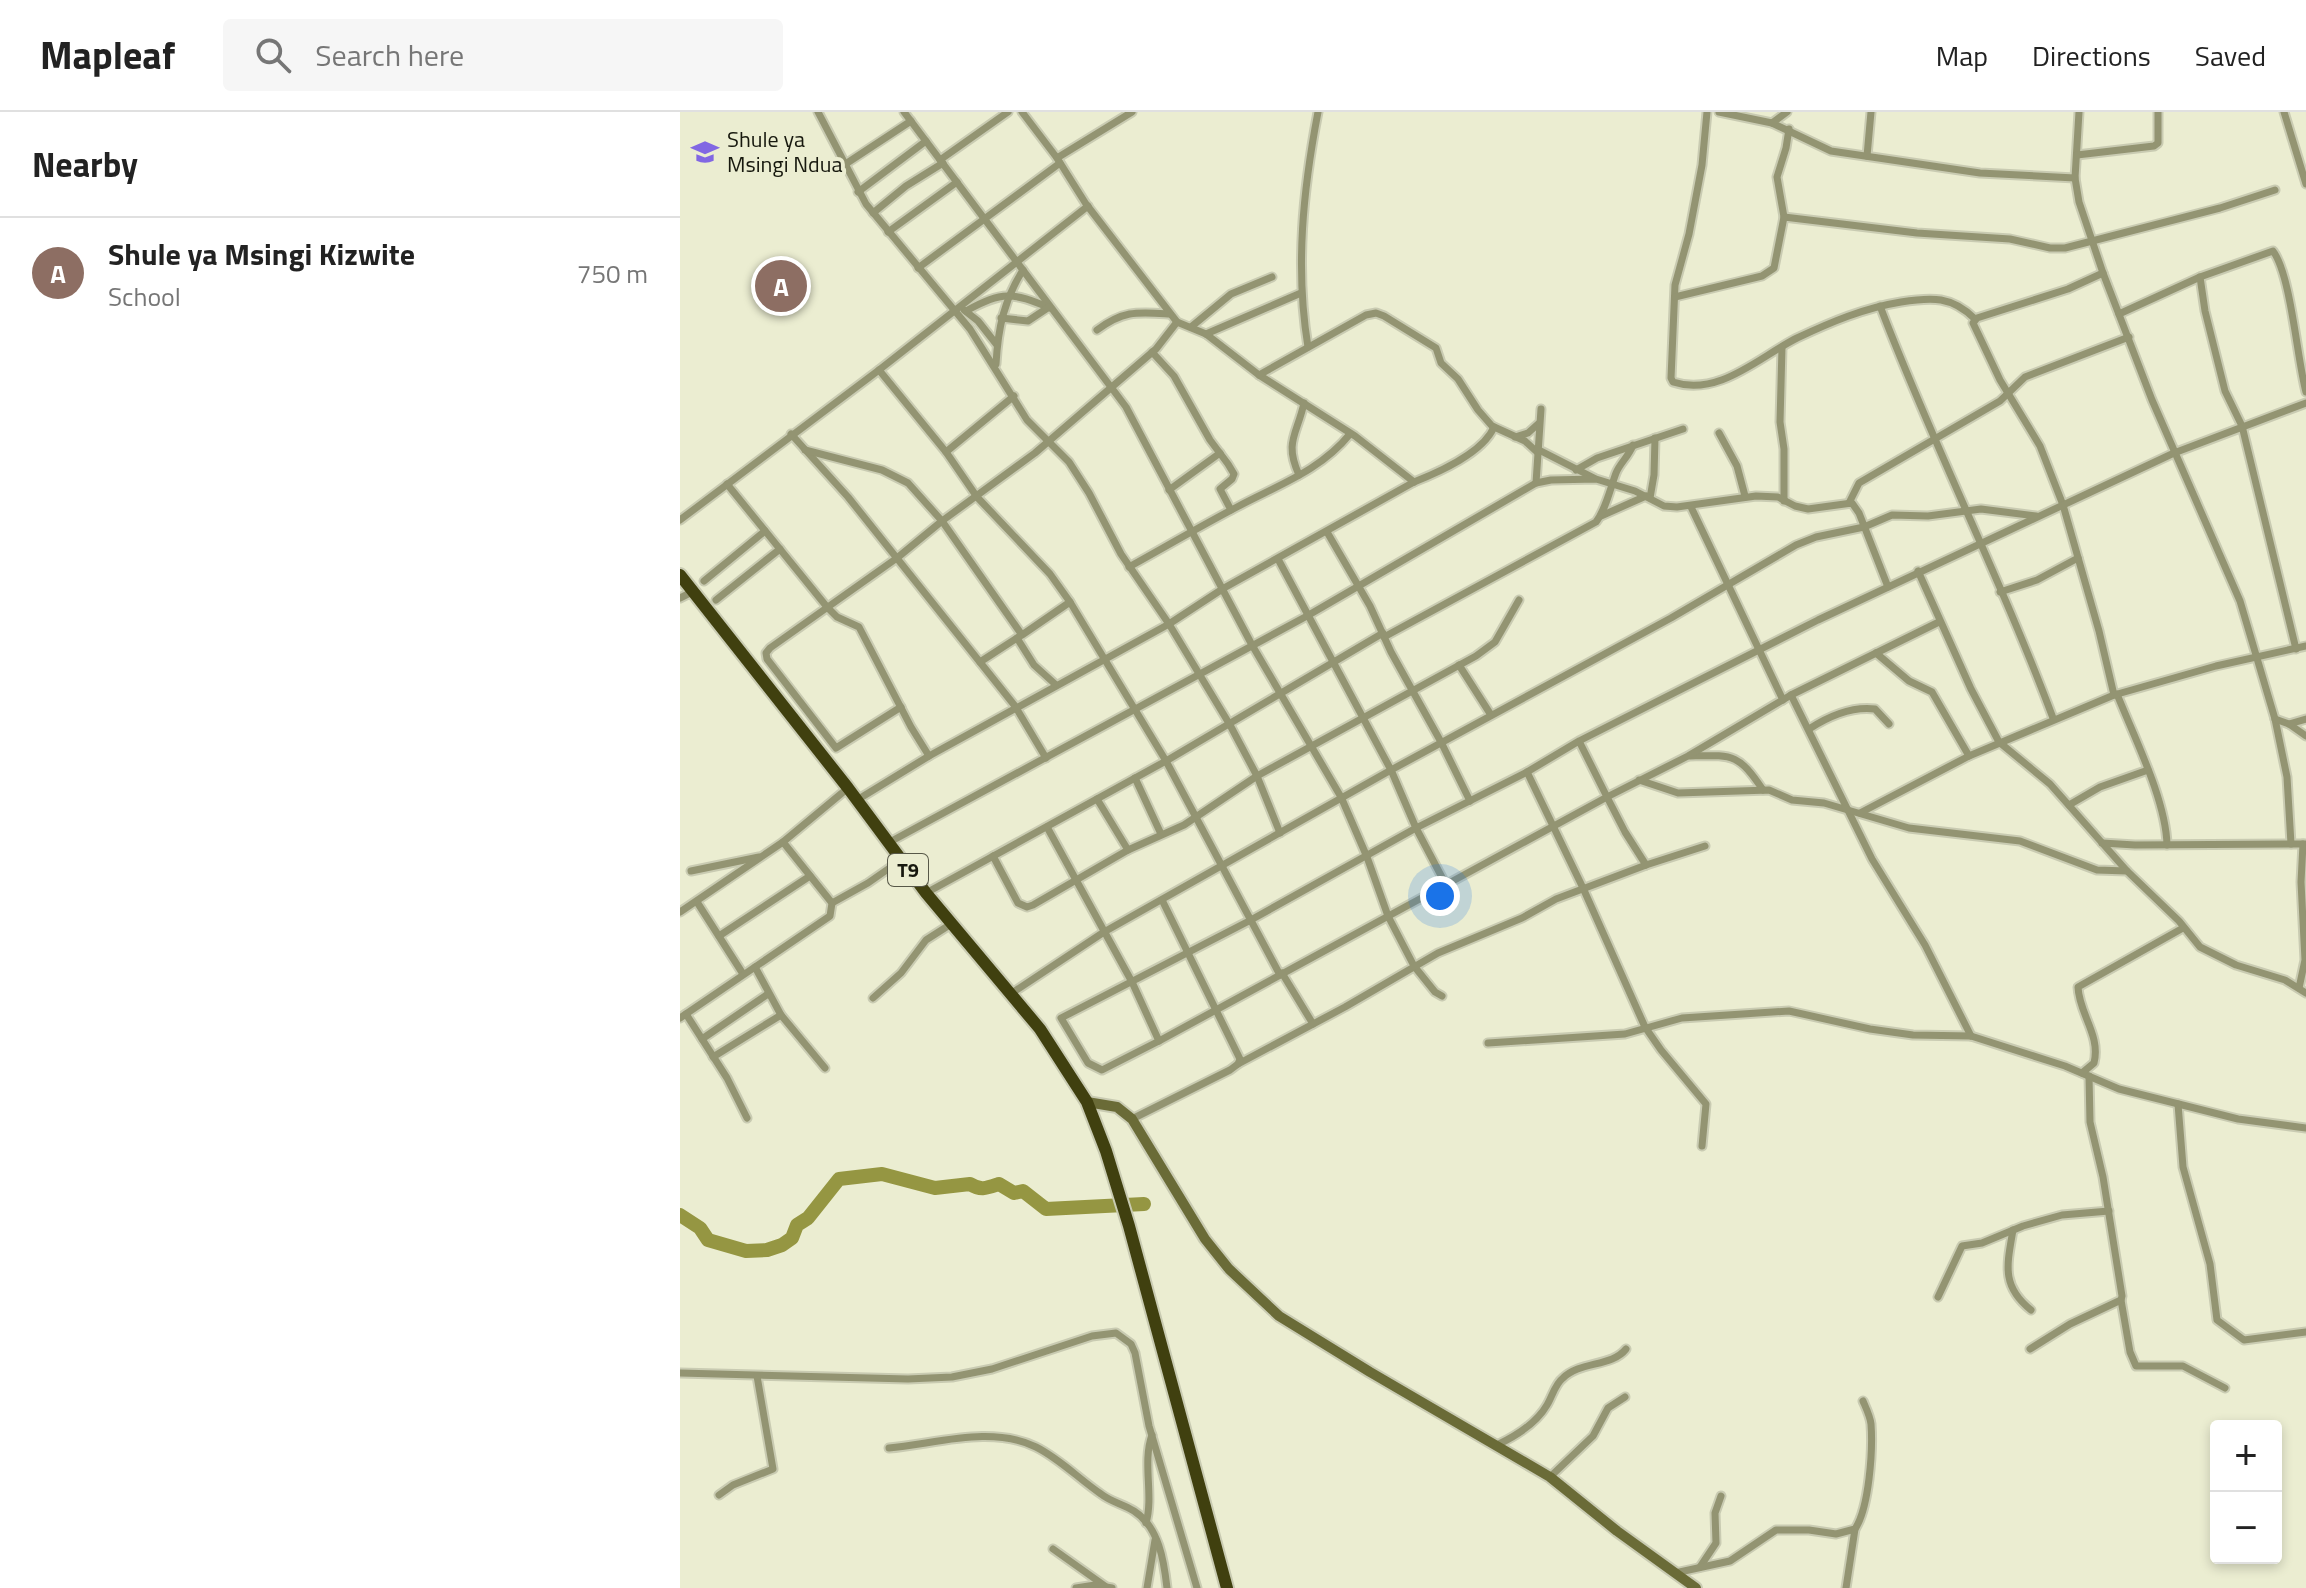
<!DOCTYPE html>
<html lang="en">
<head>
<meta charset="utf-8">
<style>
	:root { --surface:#fff; --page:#f6f6f6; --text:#222; --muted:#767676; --line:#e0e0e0; --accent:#8167e3 }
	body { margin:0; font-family:"Titillium Web",sans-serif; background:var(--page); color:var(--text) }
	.controls { position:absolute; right:24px; bottom:24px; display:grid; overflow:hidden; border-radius:8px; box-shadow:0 4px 12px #0003 }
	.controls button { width:72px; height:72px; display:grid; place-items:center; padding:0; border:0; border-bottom:2px solid var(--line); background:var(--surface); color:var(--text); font:40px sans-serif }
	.you { position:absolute; left:760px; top:784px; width:28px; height:28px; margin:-20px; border:6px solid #fff; border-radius:50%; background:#1a73e8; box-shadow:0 0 0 12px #1a73e833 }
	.badge { display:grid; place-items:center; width:52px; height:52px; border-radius:50%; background:var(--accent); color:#fff; font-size:26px; font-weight:700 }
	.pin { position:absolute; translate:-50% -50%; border:4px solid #fff; box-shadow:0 2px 8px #0006 }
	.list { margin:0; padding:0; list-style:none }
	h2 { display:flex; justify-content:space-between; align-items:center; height:104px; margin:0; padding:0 32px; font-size:34px }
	h2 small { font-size:26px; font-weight:400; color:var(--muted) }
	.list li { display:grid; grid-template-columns:52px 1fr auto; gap:24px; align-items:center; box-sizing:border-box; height:112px; padding:0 32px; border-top:2px solid var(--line) }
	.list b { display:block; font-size:30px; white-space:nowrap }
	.list p { margin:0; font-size:26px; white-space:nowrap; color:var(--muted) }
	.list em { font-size:26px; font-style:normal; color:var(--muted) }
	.icon { flex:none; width:44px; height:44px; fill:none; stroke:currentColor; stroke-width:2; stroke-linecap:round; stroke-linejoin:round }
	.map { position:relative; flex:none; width:1626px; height:1476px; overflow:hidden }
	header { display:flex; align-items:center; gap:48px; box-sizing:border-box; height:112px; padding:0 40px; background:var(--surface); border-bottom:2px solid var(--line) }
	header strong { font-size:38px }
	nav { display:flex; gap:44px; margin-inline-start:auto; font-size:28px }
	.search { width:560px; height:72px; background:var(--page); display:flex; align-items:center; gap:20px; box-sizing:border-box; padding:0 28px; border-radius:8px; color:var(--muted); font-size:30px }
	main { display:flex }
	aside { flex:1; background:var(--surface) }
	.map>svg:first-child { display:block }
</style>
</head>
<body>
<header>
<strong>Mapleaf</strong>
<div class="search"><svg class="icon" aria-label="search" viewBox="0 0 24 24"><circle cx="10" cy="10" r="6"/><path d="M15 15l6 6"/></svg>Search here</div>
<nav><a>Map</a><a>Directions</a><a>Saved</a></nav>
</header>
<main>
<aside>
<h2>Nearby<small></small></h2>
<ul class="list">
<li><span class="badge" style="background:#8d6e63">A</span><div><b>Shule ya Msingi Kizwite</b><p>School</p></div><em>750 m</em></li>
</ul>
</aside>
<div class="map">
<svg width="1626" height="1476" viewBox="0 0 1626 1476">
	<rect width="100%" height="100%" fill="#ebedd1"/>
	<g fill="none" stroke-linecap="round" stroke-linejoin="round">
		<!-- river -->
		<path stroke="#959642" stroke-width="14" d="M0,1103L20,1116L28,1128L66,1139L87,1138L102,1133L112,1126L117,1113L128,1106L159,1067L202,1062L255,1076L290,1072C301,1079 307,1076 319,1072L334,1081L343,1079L366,1097L464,1092"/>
		<!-- minor casing -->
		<g stroke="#c9cbb2" stroke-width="11">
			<g id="minor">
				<path d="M138,0L186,92L290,217L347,308L389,350L409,381L441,442L489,512L550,613L577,664L600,721"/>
				<path d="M224,0L446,295L572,533L661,685L687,745L708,804L734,854L755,880L762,884"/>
				<path d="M342,0L377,46L406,92L497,210L526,222L579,263L675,324L734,370"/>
				<path d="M1027,0L1022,53L1009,122L995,173L991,266L993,270C1039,285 1079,245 1117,226C1151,210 1184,196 1221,190C1252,185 1272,184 1295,207"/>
				<path d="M1039,0L1092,11L1151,39L1300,61L1395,66"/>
				<path d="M1399,0L1395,66L1399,90L1423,161L1472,288L1560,489L1595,607L1607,665L1611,732"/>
				<path d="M1604,0L1626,72"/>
				<path d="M1092,11L1107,0"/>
				<path d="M1397,43L1474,34L1478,31V0"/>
				<path d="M1187,44L1191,0"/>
				<path d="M377,46L452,0"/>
				<path d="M260,48L328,0"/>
				<path d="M164,53L231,9"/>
				<path d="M178,80L246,29"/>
				<path d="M193,101L226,74L263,51"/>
				<path d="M1104,105L1237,121L1330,127L1370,136H1385L1540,96L1595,78"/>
				<path d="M208,120L277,70"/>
				<path d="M238,156L380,51"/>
				<path d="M1423,161L1388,177L1297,206L1293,211L1320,268L1360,334L1383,393L1419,519L1434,583"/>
				<path d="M1520,165L1525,199L1545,279L1562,314L1616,537"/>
				<path d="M995,185L1082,164L1094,156L1104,105L1097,65L1106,36L1109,17"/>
				<path d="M1200,194C1253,333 1321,467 1373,606"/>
				<path d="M284,198L298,209L317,233"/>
				<path d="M286,199C323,179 332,180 370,196"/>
				<path d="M1439,202L1520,165L1593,139C1611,163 1617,247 1626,280"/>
				<path d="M321,206L348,209L369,195"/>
				<path d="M511,215L551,182L592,165"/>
				<path d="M417,218C444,198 457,200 490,202"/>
				<path d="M526,222L621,181"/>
				<path d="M628,235C615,156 623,78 638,0"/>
				<path d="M1102,235L1100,310L1104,337V389"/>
				<path d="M472,240L494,264L530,328L548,352L554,362L552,367L540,377L551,398"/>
				<path d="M316,252C318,216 324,188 343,158"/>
				<path d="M199,258L266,340L297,385L370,462L390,490L486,649L600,863"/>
				<path d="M579,263L686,203L696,201L704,204L756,236L761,251L778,267L798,298L812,314L845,329L857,340"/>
				<path d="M1039,321L1057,354L1065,384"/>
				<path d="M111,322L168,385L335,594L366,646"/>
				<path d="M835,325L848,321L858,312"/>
				<path d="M857,337L914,366"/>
				<path d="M125,338L202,358L228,371L262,409L342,523L390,490"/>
				<path d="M266,340L334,284"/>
				<path d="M896,358L917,346L1003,317"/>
				<path d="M619,363C604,330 617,323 624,291"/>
				<path d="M856,371L861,297"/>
				<path d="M47,372L147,495L157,505L179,515L231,615L249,644L489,512L544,476L734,370C759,360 803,341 814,315"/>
				<path d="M489,378L540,341"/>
				<path d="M970,386L974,363L975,326"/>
				<path d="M1169,391L1179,371L1320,289L1345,265L1449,225"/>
				<path d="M1011,395L1103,588"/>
				<path d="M921,404L966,384"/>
				<path d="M0,408L199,258L408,94"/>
				<path d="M647,420L690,494L711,540L761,630L790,689"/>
				<path d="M598,447L711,658L736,716L766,773"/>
				<path d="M449,455C485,435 521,414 557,395C598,373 640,359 670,322"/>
				<path d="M1238,459L1291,577L1319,630L1370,672L1447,759"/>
				<path d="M24,469L85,419"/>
				<path d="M1320,480L1357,468L1398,446"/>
				<path d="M0,486L12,480"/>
				<path d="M36,488L100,437"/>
				<path d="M704,525L916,410C926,397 930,377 936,361C940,351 949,344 953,333"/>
				<path d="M337,526L354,553L375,572"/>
				<path d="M1196,541L1229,569L1252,580L1289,644"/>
				<path d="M300,550L340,524"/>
				<path d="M779,553L811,603"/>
				<path d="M1437,582C1454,625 1486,688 1487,733"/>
				<path d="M1111,583L1192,747L1245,833L1291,924"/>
				<path d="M221,595L156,636L87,547L86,541L90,536L217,446L262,409L355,341L476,237L497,210"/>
				<path d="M1595,607L1609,612L1626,624"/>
				<path d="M1609,612L1626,607"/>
				<path d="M1129,617C1149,604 1171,594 1195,597L1209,612"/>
				<path d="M899,629L927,685L479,929L422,958L408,951L381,906L569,809L736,716L847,660L899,629L1138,508L1494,341L1626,291"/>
				<path d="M1010,644C1053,643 1058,641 1083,678"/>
				<path d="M847,660L903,776L965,915L981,938L1026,992L1022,1034"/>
				<path d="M455,666L481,722"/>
				<path d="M959,668L998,681L1089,678L1112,688L1144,691L1229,716L1340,729L1417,758L1447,759L1499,809L1520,835L1556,853L1605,868L1626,881"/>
				<path d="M417,687L448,738"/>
				<path d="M177,688L249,644"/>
				<path d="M1389,693L1420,675L1468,658"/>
				<path d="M1180,701L1289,644L1434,583L1536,554L1626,534"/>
				<path d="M367,715L452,870L479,929"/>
				<path d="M208,731L627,504L856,371L871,368L916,367L955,379L984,394L997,395L1076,384L1098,385L1115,394L1128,397L1172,391L1179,401L1208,475"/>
				<path d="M1422,731L1455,733L1626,732"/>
				<path d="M313,744L338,791L347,795L353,793L448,738L504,713L577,664L796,544L815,530L839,488"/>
				<path d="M966,753L945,720L927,685L1008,644L1111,583L1259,510"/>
				<path d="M11,759L79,745"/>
				<path d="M246,781L486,649L703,521"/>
				<path d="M17,790L63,862"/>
				<path d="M152,791L188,771L221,748"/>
				<path d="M0,800L103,730L168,676"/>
				<path d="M39,824L130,764"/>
				<path d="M75,855L101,903L145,956"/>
				<path d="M602,861L633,912"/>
				<path d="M1619,876L1625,848L1621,770L1623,732"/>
				<path d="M329,883L424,820L711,658L991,506L1116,433L1136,425L1184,415L1212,403L1248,404L1301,397L1356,404"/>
				<path d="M193,886L221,861L246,828L271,812"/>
				<path d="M6,902L47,966L67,1006"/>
				<path d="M0,906L150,804L152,791L103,730"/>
				<path d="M22,927L88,882"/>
				<path d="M808,931L945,922L1002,906L1109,899L1190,917L1233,923L1291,924L1385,954L1439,977L1558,1007L1626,1016"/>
				<path d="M33,945L101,903"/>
				<path d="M558,952L665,895L758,841L842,806L876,787L966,753L1025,734"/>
				<path d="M1402,961L1414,951C1421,923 1399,902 1398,875L1503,816"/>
				<path d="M1498,992L1503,1055L1530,1152L1537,1208L1564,1228L1626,1220"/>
				<path d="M452,1007L550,958L558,952L560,947L482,788"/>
				<path d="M1333,1118C1327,1153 1321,1174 1351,1198"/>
				<path d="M1258,1185L1282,1134L1302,1131L1343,1114L1382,1103L1429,1099"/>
				<path d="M1441,1188L1450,1240L1456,1254H1503L1545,1276"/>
				<path d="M1350,1237L1390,1212L1441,1188L1442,1184L1423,1065L1410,1010L1409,964"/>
				<path d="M0,1261L228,1267L272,1265L312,1257L412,1224L436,1221L451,1232L455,1241L469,1314L517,1476"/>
				<path d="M817,1333C836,1324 856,1312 867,1293C872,1285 875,1272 883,1266C900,1249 932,1255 946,1237"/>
				<path d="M209,1336C255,1332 311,1313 356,1335C380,1347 399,1367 421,1382C431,1390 443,1392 454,1399C479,1415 484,1449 487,1476"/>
				<path d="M870,1365L913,1324L928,1296L945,1285"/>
				<path d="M39,1383L53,1373L93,1357L77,1264"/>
				<path d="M466,1411C474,1383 462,1351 472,1323"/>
				<path d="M373,1437L425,1474"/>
				<path d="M1020,1455L1036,1431L1035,1401L1041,1384"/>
				<path d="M995,1461L1050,1449L1096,1418H1129L1156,1422L1175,1417C1189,1396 1193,1339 1191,1312C1190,1304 1186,1296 1183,1289"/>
				<path d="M396,1476L415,1473L432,1476"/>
				<path d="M467,1476L475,1428"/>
				<path d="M1166,1476L1175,1417"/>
			</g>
		</g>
		<!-- secondary casing -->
		<g stroke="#c9cbb2" stroke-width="14">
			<path id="secondary" d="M407,990L437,995L452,1007L525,1127L549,1157L599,1204L690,1260L870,1365L937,1419L1016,1476"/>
		</g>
		<!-- trunk casing -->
		<g stroke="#c9cbb2" stroke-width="16">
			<path id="trunk" d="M0,463L168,676L246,781L360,917L407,990L426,1039L449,1114L547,1476"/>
		</g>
		<!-- minor -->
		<use href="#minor" stroke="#939472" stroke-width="7"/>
		<!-- secondary -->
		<use href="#secondary" stroke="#6a6b37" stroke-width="10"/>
		<!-- trunk -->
		<use href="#trunk" stroke="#40400f" stroke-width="12"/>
	</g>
	<!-- icons -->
	<defs>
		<g id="school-bare" transform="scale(2.16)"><path d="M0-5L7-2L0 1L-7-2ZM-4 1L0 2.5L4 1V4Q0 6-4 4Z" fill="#8167e3" stroke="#ebedd1" stroke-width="2.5" paint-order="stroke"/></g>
	</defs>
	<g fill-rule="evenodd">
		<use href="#school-bare" x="25" y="40"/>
	</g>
	<g text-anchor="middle" stroke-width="8" stroke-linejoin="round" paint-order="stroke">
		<!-- shield labels -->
		<rect fill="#ebedd1" stroke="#575848" stroke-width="2" x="208" y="742" width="40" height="32" rx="6"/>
		<g font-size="20" font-weight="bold" fill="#17180e">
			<text x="228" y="765">T9</text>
		</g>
		<!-- poi labels -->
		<g font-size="22" fill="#17180e" stroke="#ebedd1" text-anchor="start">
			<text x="47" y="35">Shule ya<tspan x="47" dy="25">Msingi Ndua</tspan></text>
		</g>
	</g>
</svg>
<div class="controls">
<button>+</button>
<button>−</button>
</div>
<div class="you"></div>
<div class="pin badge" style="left:101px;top:174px;background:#8d6e63">A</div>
</div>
</main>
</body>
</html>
